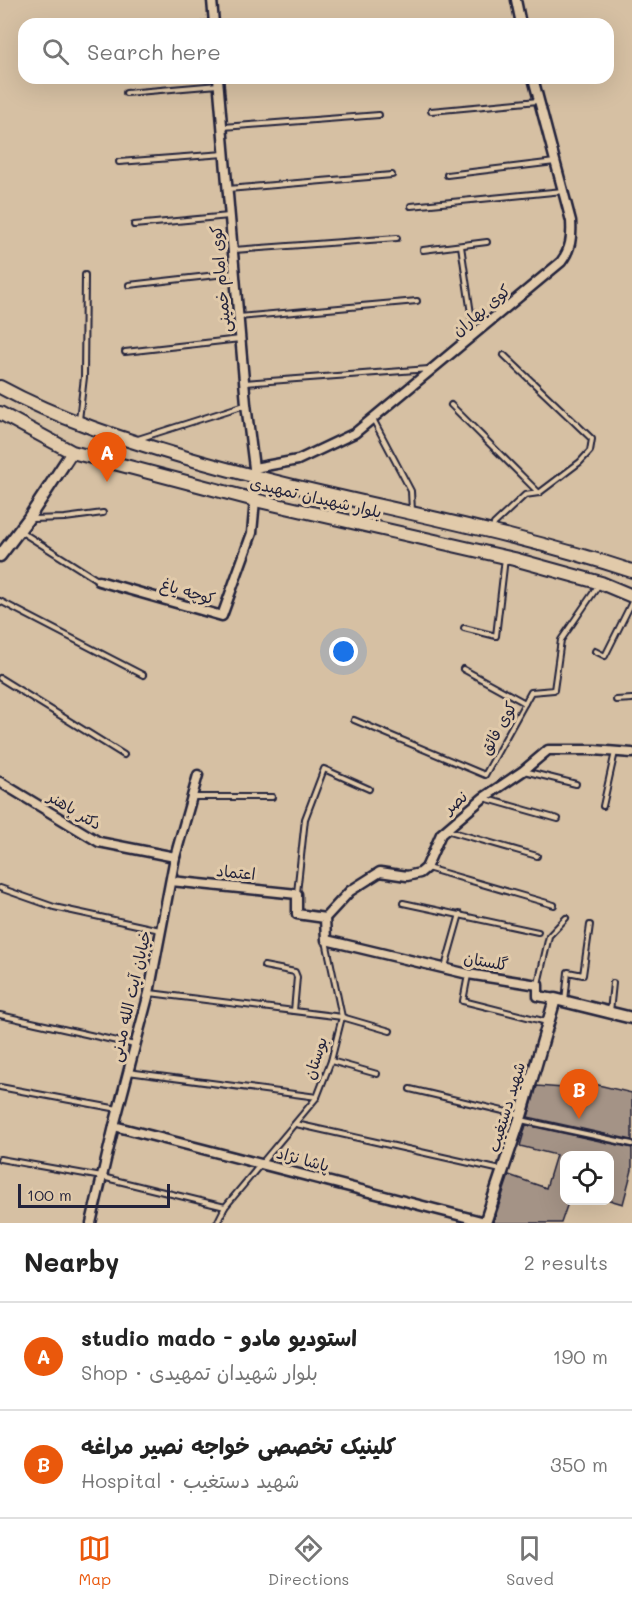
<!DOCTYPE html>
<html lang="en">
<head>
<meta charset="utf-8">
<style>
	:root { --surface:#fff; --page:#f2f2f2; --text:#222; --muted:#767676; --line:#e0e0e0; --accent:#ea580c }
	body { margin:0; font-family:Mali,"Playpen Sans Arabic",sans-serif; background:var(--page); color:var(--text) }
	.controls { position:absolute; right:18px; bottom:18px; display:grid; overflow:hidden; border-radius:12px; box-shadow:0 6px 24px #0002 }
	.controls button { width:54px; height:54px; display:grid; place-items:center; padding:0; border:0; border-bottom:2px solid var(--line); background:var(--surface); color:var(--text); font:30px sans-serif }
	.scale { position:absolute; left:18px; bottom:15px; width:152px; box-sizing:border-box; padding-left:6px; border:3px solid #22223b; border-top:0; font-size:16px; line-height:21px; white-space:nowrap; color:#22223b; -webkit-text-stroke:4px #e1caaa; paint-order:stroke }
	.you { position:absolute; left:344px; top:652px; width:21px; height:21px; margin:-15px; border:4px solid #fff; border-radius:50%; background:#1a73e8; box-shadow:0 0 0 9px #1a73e833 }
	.badge { display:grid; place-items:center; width:39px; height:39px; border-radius:50%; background:var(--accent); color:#fff; font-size:20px; font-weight:700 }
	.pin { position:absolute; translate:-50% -50px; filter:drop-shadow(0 2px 3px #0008) }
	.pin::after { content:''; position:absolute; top:32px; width:21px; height:18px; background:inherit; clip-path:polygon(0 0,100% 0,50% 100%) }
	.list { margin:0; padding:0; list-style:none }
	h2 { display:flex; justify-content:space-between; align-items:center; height:78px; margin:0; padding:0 24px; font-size:26px }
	h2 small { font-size:20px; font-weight:400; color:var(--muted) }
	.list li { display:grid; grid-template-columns:39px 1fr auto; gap:18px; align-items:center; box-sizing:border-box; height:108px; padding:0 24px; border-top:2px solid var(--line) }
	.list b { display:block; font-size:22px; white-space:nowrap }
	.list p { margin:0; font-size:20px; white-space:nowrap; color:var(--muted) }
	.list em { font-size:20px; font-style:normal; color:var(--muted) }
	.icon { flex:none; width:33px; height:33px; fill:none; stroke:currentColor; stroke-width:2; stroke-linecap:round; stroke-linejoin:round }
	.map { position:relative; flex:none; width:632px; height:1223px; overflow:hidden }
	.search { position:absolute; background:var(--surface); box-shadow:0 6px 24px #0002; left:18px; right:18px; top:18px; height:66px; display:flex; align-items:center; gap:15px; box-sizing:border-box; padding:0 21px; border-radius:18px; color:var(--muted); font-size:22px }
	.sheet { height:294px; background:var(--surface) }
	nav { display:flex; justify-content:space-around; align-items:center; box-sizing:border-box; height:84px; border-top:2px solid var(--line); background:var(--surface); font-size:16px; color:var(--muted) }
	nav a { display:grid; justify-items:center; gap:3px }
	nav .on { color:var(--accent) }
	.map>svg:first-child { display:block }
</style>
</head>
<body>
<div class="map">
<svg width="632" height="1223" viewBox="0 0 632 1223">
	<rect width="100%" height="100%" fill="#d6c0a3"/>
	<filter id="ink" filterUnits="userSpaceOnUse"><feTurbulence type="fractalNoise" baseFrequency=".0167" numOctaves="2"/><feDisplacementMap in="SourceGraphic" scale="12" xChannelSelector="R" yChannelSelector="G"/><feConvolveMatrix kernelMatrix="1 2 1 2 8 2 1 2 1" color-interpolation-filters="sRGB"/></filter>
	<g filter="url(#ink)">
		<!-- building -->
		<g fill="#a49386" stroke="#22223b" stroke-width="1.5">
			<path d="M590,1083L632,1093V1140L528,1117L537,1086L577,1089Z"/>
			<path d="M526,1125L632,1148V1170L623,1204L609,1200V1155H564V1200H569L561,1223H493L509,1175L546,1188L556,1155L520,1146Z"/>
		</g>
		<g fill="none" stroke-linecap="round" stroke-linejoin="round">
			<!-- service casing -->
			<g stroke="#22223b" stroke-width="8">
				<g id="service">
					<path d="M204,24L213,23"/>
					<path d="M126,93L218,85"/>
					<path d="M431,111L538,101"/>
					<path d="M223,127L379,115"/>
					<path d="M119,162L224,154"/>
					<path d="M447,175L555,162"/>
					<path d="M228,189L392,175"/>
					<path d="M411,206L563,191"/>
					<path d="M134,225L229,216"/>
					<path d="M461,246L474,334"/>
					<path d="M234,250L397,238"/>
					<path d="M423,250L487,242"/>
					<path d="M129,285L234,273"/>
					<path d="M239,317L417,301"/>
					<path d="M125,352L240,339"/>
					<path d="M245,383L429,369"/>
					<path d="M451,405L539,493"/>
					<path d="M373,419L411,491L412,511"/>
					<path d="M79,420L84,377L85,275"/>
					<path d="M138,439L245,405"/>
					<path d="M32,519L65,518L103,513"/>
					<path d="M493,530L494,524L525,495L539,493L580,462L590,451L592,439L504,355"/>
					<path d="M20,531L99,581"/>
					<path d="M0,601L143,675"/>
					<path d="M464,628L496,636L505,558"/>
					<path d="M595,651L605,656L632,602"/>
					<path d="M463,669L525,703"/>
					<path d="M0,678L124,755"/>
					<path d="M616,700L632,699"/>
					<path d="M354,720L485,775L531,692L554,690L561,640L598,586"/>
					<path d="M524,771L576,784"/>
					<path d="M193,797H272"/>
					<path d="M484,798L558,819"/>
					<path d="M603,806L615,752"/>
					<path d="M446,830L537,856"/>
					<path d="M427,868L554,905"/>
					<path d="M0,888L54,907L160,930"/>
					<path d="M297,893L305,819L324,769L369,789"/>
					<path d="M403,903L538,932"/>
					<path d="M264,966L295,972L297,977L294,1011"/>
					<path d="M445,967L460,914"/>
					<path d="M468,975L463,1001L547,1022"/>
					<path d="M538,984L549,936L566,918"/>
					<path d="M150,993L342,1017L390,1031"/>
					<path d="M565,1001L568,972L583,975L590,925"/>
					<path d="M610,1012L613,983"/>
					<path d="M0,1015L135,1045"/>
					<path d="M331,1061L377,1074"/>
					<path d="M128,1072L317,1097"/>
					<path d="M0,1087L118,1109"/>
					<path d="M410,1089L520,1115"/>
					<path d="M521,1120L632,1144"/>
					<path d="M296,1124L501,1170"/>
					<path d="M0,1159L102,1177L225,1207"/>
					<path d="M217,1223L225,1207L317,1097L331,1061L342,1017L326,941"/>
				</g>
			</g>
			<!-- minor casing -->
			<g stroke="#22223b" stroke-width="13">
				<g id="minor">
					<path d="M212,0L214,24"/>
					<path d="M516,0L521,24"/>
					<path d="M254,468L298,460L355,433L561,262C571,249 572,237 571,221L533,78"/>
					<path d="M99,581L222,616L252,533L255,500L254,468L246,404L218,78"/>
					<path d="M0,782L99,842L175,857"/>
					<path d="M171,881L297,894V914L325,918L326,940L468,974L538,985V996L555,999"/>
					<path d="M325,918L350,891L380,872L407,876L420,873L426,868L441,834L483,798L523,771L548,750H594L632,753"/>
					<path d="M114,1126L485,1222"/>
					<path d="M91,1223L114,1126L149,993L175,857L198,775"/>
				</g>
			</g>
			<!-- tertiary casing -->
			<g stroke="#22223b" stroke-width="15">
				<g id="tertiary">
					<path d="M0,556L28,519L72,452"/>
					<path d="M485,1223L521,1116L555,999L632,1018"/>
				</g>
			</g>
			<!-- secondary casing -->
			<g stroke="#22223b" stroke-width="16">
				<g id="secondary">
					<path d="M0,387C59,419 122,439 187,458C334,501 486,523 632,571"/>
					<path d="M0,413L72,452L255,500L514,559L601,583L632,596"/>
				</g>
			</g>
			<!-- service -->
			<use href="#service" stroke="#e1caaa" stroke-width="4"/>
			<!-- minor -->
			<use href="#minor" stroke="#e1caaa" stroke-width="8"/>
			<!-- tertiary -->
			<use href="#tertiary" stroke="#e1caaa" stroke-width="10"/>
			<!-- secondary -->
			<use href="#secondary" stroke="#e1caaa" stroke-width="12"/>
		</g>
	</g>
	<g text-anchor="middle" stroke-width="6" stroke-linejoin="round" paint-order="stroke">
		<!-- street labels -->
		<g font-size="16" fill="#22223b" stroke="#e1caaa">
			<text transform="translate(220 279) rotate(-95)" y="6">کوی امام خمینی</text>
			<text transform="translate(481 310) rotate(-40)" y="6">کوی بهاران</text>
			<text transform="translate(316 497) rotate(13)" y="6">بلوار شهیدان تمهیدی</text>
			<text transform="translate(188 591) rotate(16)" y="6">کوچه باغ</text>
			<text transform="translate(498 728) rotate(-61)" y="6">کوی فائق</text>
			<text transform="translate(455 802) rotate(-40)" y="6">نصر</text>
			<text transform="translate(75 810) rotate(31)" y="6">دکتر باهنر</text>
			<text transform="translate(236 872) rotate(6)" y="6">اعتماد</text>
			<text transform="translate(486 961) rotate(10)" y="6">گلستان</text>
			<text transform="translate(130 996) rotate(-77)" y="6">خیابان آیت الله مدنی</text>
			<text transform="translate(315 1058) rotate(-72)" y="6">بوستان</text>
			<text transform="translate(506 1107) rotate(-73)" y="6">شهید دستغیب</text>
			<text transform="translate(303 1159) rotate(15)" y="6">پاشا نژاد</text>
		</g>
	</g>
</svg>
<div class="controls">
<button><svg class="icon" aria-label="locate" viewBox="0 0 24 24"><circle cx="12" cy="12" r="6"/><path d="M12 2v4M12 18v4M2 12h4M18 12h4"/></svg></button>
</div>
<div class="scale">100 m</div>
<div class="you"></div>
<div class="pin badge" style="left:107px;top:482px">A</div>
<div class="pin badge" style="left:579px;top:1119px">B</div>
<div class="search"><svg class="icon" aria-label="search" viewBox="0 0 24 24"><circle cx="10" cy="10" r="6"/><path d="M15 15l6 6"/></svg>Search here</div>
</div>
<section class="sheet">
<h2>Nearby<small>2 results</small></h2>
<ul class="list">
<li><span class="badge">A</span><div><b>studio mado - استودیو مادو</b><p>Shop · بلوار شهیدان تمهیدی</p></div><em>190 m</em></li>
<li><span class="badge">B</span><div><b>کلینیک تخصصی خواجه نصیر مراغه</b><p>Hospital · شهید دستغیب</p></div><em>350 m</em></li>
</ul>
</section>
<nav>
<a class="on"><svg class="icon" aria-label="map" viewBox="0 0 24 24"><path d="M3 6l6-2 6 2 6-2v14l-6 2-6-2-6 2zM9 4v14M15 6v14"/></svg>Map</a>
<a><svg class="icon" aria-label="directions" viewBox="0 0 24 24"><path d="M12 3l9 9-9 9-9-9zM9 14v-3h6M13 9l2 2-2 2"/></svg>Directions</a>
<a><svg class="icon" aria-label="saved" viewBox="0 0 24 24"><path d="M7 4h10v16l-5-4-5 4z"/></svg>Saved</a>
</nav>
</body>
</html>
